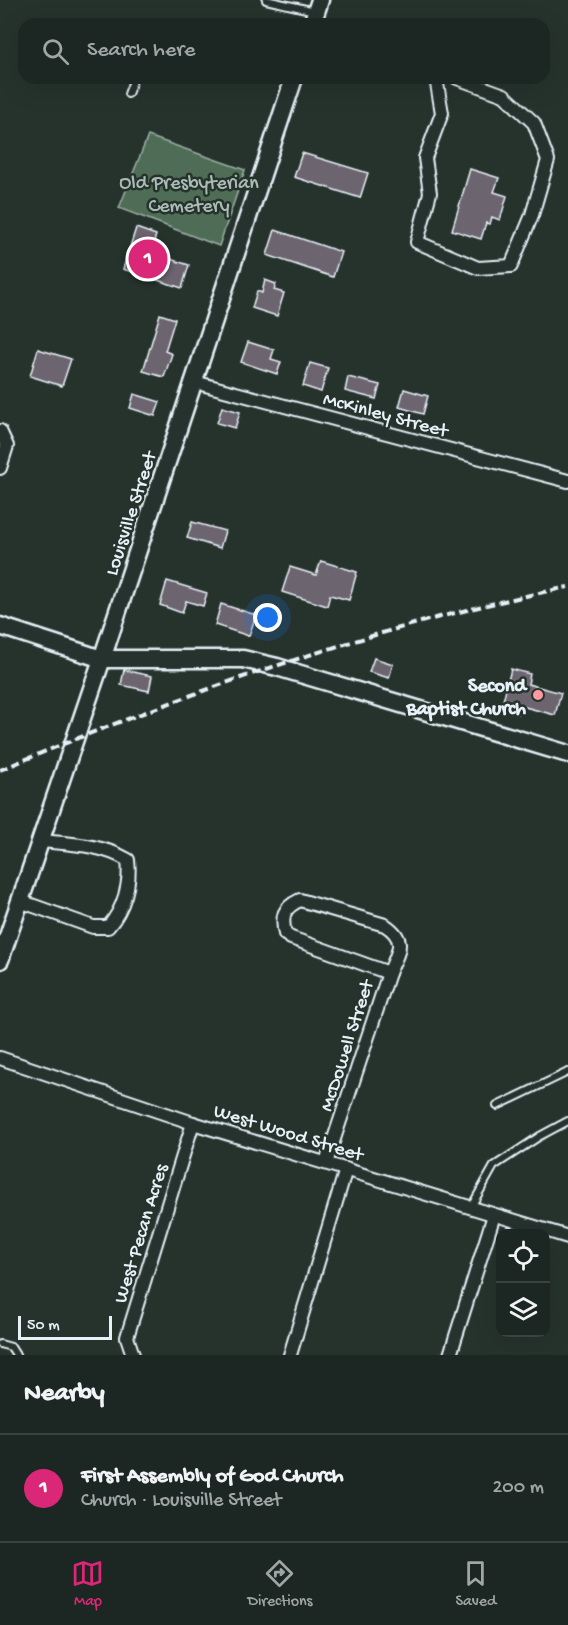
<!DOCTYPE html>
<html lang="en">
<head>
<meta charset="utf-8">
<style>
	:root { --surface:#1c2622; --page:#252e2a; --text:#f1f3f6; --muted:#a0a5a5; --line:#3a4340; --accent:#db2777 }
	body { margin:0; font-family:"Gochi Hand",sans-serif; background:var(--page); color:var(--text) }
	.controls { position:absolute; right:18px; bottom:18px; display:grid; overflow:hidden; border-radius:12px; box-shadow:0 6px 24px #0002 }
	.controls button { width:54px; height:54px; display:grid; place-items:center; padding:0; border:0; border-bottom:2px solid var(--line); background:var(--surface); color:var(--text); font:30px sans-serif }
	.scale { position:absolute; left:18px; bottom:15px; width:94px; box-sizing:border-box; padding-left:6px; border:3px solid #e8f1f8; border-top:0; font-size:16px; line-height:21px; white-space:nowrap; color:#e8f1f8; -webkit-text-stroke:4px #26332d; paint-order:stroke }
	.you { position:absolute; left:268px; top:618px; width:21px; height:21px; margin:-15px; border:4px solid #fff; border-radius:50%; background:#1a73e8; box-shadow:0 0 0 9px #1a73e833 }
	.badge { display:grid; place-items:center; width:39px; height:39px; border-radius:50%; background:var(--accent); color:#fff; font-size:20px; font-weight:700 }
	.pin { position:absolute; translate:-50% -50%; border:3px solid #fff; box-shadow:0 2px 6px #0006 }
	.list { margin:0; padding:0; list-style:none }
	h2 { display:flex; justify-content:space-between; align-items:center; height:78px; margin:0; padding:0 24px; font-size:26px }
	h2 small { font-size:20px; font-weight:400; color:var(--muted) }
	.list li { display:grid; grid-template-columns:39px 1fr auto; gap:18px; align-items:center; box-sizing:border-box; height:108px; padding:0 24px; border-top:2px solid var(--line) }
	.list b { display:block; font-size:22px; white-space:nowrap }
	.list p { margin:0; font-size:20px; white-space:nowrap; color:var(--muted) }
	.list em { font-size:20px; font-style:normal; color:var(--muted) }
	.icon { flex:none; width:33px; height:33px; fill:none; stroke:currentColor; stroke-width:2; stroke-linecap:round; stroke-linejoin:round }
	.map { position:relative; flex:none; width:568px; height:1355px; overflow:hidden }
	.search { position:absolute; background:var(--surface); box-shadow:0 6px 24px #0002; left:18px; right:18px; top:18px; height:66px; display:flex; align-items:center; gap:15px; box-sizing:border-box; padding:0 21px; border-radius:18px; color:var(--muted); font-size:22px }
	.sheet { height:186px; background:var(--surface) }
	nav { display:flex; justify-content:space-around; align-items:center; box-sizing:border-box; height:84px; border-top:2px solid var(--line); background:var(--surface); font-size:16px; color:var(--muted) }
	nav a { display:grid; justify-items:center; gap:3px }
	nav .on { color:var(--accent) }
	.map>svg:first-child { display:block }
</style>
</head>
<body>
<div class="map">
<svg width="568" height="1355" viewBox="0 0 568 1355">
	<rect width="100%" height="100%" fill="#26332d"/>
	<filter id="ink" filterUnits="userSpaceOnUse"><feTurbulence type="fractalNoise" baseFrequency=".0167" numOctaves="2"/><feDisplacementMap in="SourceGraphic" scale="12" xChannelSelector="R" yChannelSelector="G"/><feConvolveMatrix kernelMatrix="1 2 1 2 8 2 1 2 1" color-interpolation-filters="sRGB"/></filter>
	<g filter="url(#ink)">
		<!-- green -->
		<path fill="#4f6d56" stroke="#9cafa7" stroke-width="1.5" d="M148,136L245,170L219,246L119,208Z"/>
		<!-- building -->
		<g fill="#6c656f" stroke="#e8f1f8" stroke-width="1.5">
			<path d="M302,153L368,173L360,198L294,177Z"/>
			<path d="M470,169L499,178L494,192L507,196L500,220L492,217L490,224L486,223L481,239L452,230Z"/>
			<path d="M136,228L156,235L151,253L189,265L182,288L123,269Z"/>
			<path d="M275,230L341,252L333,277L267,255Z"/>
			<path d="M265,280L276,284L274,290L284,293L277,316L252,308L257,291L262,293Z"/>
			<path d="M160,314L175,319L165,351L172,354L164,377L143,371Z"/>
			<path d="M248,342L274,350L271,359L281,362L277,374L241,362Z"/>
			<path d="M38,349L71,359L62,386L30,376Z"/>
			<path d="M310,363L328,368L321,392L303,386Z"/>
			<path d="M348,377L380,385L376,399L345,391Z"/>
			<path d="M404,389L428,396L423,414L399,407Z"/>
			<path d="M134,394L160,402L155,416L130,408Z"/>
			<path d="M222,407L240,412L235,428L217,423Z"/>
			<path d="M192,522L225,531L220,548L187,538Z"/>
			<path d="M321,561L357,572L349,600L330,595L327,606L282,592L290,567L316,575Z"/>
			<path d="M167,581L207,593L203,606L186,601L182,613L160,605Z"/>
			<path d="M221,604L256,615L249,636L215,625Z"/>
			<path d="M374,658L393,664L389,678L369,672Z"/>
			<path d="M511,669L530,674L528,684L561,693L555,715L521,706L518,714L501,709Z"/>
			<path d="M124,670L152,676L149,691L121,685Z"/>
		</g>
		<g fill="none" stroke-linecap="round" stroke-linejoin="round">
			<!-- lane casing -->
			<g stroke="#e8f1f8" stroke-width="10">
				<g id="lane">
					<path d="M266,0L315,11"/>
					<path d="M128,94L134,78"/>
					<path d="M497,1106L568,1072"/>
					<path d="M471,1207L494,1166L540,1136L568,1121"/>
					<path d="M0,1344L11,1347L16,1355"/>
				</g>
			</g>
			<!-- street casing -->
			<g stroke="#e8f1f8" stroke-width="16">
				<g id="street">
					<path d="M436,78L442,113L425,158L430,193L417,242L478,268L511,266L532,215L548,160L534,123L504,95L457,78"/>
					<path d="M194,382L568,481"/>
					<path d="M0,431L7,446L0,468"/>
					<path d="M300,900L385,925C408,940 398,952 389,973L291,938L285,934C281,916 283,908 300,900Z"/>
					<path d="M20,901L93,927H108C124,909 131,883 128,860C101,844 71,844 40,841"/>
					<path d="M0,1058L193,1123L568,1237"/>
					<path d="M326,1163L389,973"/>
					<path d="M133,1355L127,1337L193,1123"/>
					<path d="M290,1355L346,1169"/>
					<path d="M450,1355L494,1215"/>
				</g>
			</g>
			<!-- secondary casing -->
			<g stroke="#e8f1f8" stroke-width="21">
				<g id="secondary">
					<path d="M312,24L320,0"/>
					<path d="M0,626L102,659H243L277,667L568,754"/>
					<path d="M0,960L102,659L294,78"/>
				</g>
			</g>
			<!-- lane -->
			<use href="#lane" stroke="#26332d" stroke-width="6"/>
			<!-- street -->
			<use href="#street" stroke="#26332d" stroke-width="12"/>
			<!-- secondary -->
			<use href="#secondary" stroke="#26332d" stroke-width="16"/>
			<!-- rail -->
			<path stroke="#e8f1f8" stroke-width="4" stroke-dasharray="9 4.5" stroke-linecap="butt" d="M0,770C182,694 375,626 568,587"/>
		</g>
	</g>
	<!-- markers -->
	<circle fill="#ff9aa2" stroke="#26332d" stroke-width="2" cx="538" cy="695" r="6"/>
	<g text-anchor="middle" stroke-width="5" stroke-linejoin="round" paint-order="stroke">
		<!-- park labels -->
		<g font-size="20" fill="#abbcb7" stroke="#26332d">
			<text x="189" y="188">Old Presbyterian<tspan x="189" dy="23">Cemetery</tspan></text>
		</g>
		<!-- street labels -->
		<g font-size="20" fill="#e8f1f8" stroke="#26332d">
			<text transform="translate(386 413) rotate(15)" y="7">McKinley Street</text>
			<text transform="translate(129 513) rotate(-72)" y="7">Louisville Street</text>
			<text transform="translate(345 1045) rotate(-72)" y="7">McDowell Street</text>
			<text transform="translate(289 1131) rotate(17)" y="7">West Wood Street</text>
			<text transform="translate(139 1233) rotate(-73)" y="7">West Pecan Acres</text>
		</g>
		<!-- poi labels -->
		<g font-size="20" font-weight="bold" fill="#e8f1f8" stroke="#26332d" text-anchor="end">
			<text x="526" y="691">Second<tspan x="526" dy="23">Baptist Church</tspan></text>
		</g>
	</g>
</svg>
<div class="controls">
<button><svg class="icon" aria-label="locate" viewBox="0 0 24 24"><circle cx="12" cy="12" r="6"/><path d="M12 2v4M12 18v4M2 12h4M18 12h4"/></svg></button>
<button><svg class="icon" aria-label="layers" viewBox="0 0 24 24"><path d="M12 4l9 5-9 5-9-5zM3 14l9 5 9-5"/></svg></button>
</div>
<div class="scale">50 m</div>
<div class="you"></div>
<div class="pin badge" style="left:148px;top:259px">1</div>
<div class="search"><svg class="icon" aria-label="search" viewBox="0 0 24 24"><circle cx="10" cy="10" r="6"/><path d="M15 15l6 6"/></svg>Search here</div>
</div>
<section class="sheet">
<h2>Nearby<small></small></h2>
<ul class="list">
<li><span class="badge">1</span><div><b>First Assembly of God Church</b><p>Church · Louisville Street</p></div><em>200 m</em></li>
</ul>
</section>
<nav>
<a class="on"><svg class="icon" aria-label="map" viewBox="0 0 24 24"><path d="M3 6l6-2 6 2 6-2v14l-6 2-6-2-6 2zM9 4v14M15 6v14"/></svg>Map</a>
<a><svg class="icon" aria-label="directions" viewBox="0 0 24 24"><path d="M12 3l9 9-9 9-9-9zM9 14v-3h6M13 9l2 2-2 2"/></svg>Directions</a>
<a><svg class="icon" aria-label="saved" viewBox="0 0 24 24"><path d="M7 4h10v16l-5-4-5 4z"/></svg>Saved</a>
</nav>
</body>
</html>
